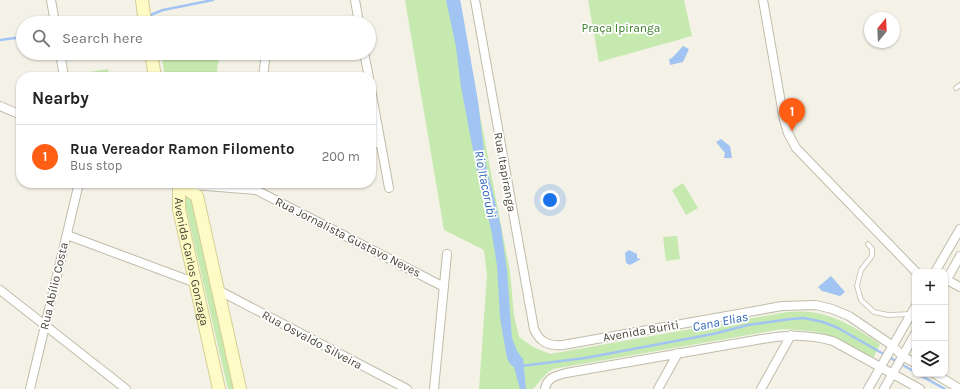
<!DOCTYPE html>
<html lang="en">
<head>
<meta charset="utf-8">
<style>
	:root { --surface:#fff; --page:#f2f2f2; --text:#222; --muted:#767676; --line:#e0e0e0; --accent:#ff5e14 }
	body { margin:0; font-family:Karla,sans-serif; background:var(--page); color:var(--text) }
	.controls { position:absolute; right:12px; bottom:12px; display:grid; overflow:hidden; border-radius:8px; box-shadow:0 1px 3px #0004 }
	.controls button { width:36px; height:36px; display:grid; place-items:center; padding:0; border:0; border-bottom:1px solid var(--line); background:var(--surface); color:var(--text); font:20px sans-serif }
	.compass { position:absolute; left:864px; top:12px; width:36px; height:36px; border-radius:50%; background:var(--surface); box-shadow:0 1px 3px #0004; rotate:18deg }
	.you { position:absolute; left:550px; top:200px; width:14px; height:14px; margin:-10px; border:3px solid #fff; border-radius:50%; background:#1a73e8; box-shadow:0 0 0 6px #1a73e833 }
	.badge { display:grid; place-items:center; width:26px; height:26px; border-radius:50%; background:var(--accent); color:#fff; font-size:13px; font-weight:700 }
	.pin { position:absolute; translate:-50% -33px; filter:drop-shadow(0 1px 2px #0008) }
	.pin::after { content:''; position:absolute; top:21px; width:14px; height:12px; background:inherit; clip-path:polygon(0 0,100% 0,50% 100%) }
	.list { margin:0; padding:0; list-style:none }
	h2 { display:flex; justify-content:space-between; align-items:center; height:52px; margin:0; padding:0 16px; font-size:17px }
	h2 small { font-size:13px; font-weight:400; color:var(--muted) }
	.list li { display:grid; grid-template-columns:26px 1fr auto; gap:12px; align-items:center; box-sizing:border-box; height:64px; padding:0 16px; border-top:1px solid var(--line) }
	.list b { display:block; font-size:15px; white-space:nowrap }
	.list p { margin:0; font-size:13px; white-space:nowrap; color:var(--muted) }
	.list em { font-size:13px; font-style:normal; color:var(--muted) }
	.icon { flex:none; width:22px; height:22px; fill:none; stroke:currentColor; stroke-width:2; stroke-linecap:round; stroke-linejoin:round }
	.map { position:relative; flex:none; width:960px; height:389px; overflow:hidden }
	.search { position:absolute; background:var(--surface); box-shadow:0 1px 3px #0004; left:16px; top:16px; width:360px; height:44px; display:flex; align-items:center; gap:10px; box-sizing:border-box; padding:0 14px; border-radius:22px; color:var(--muted); font-size:15px }
	.panel { position:absolute; background:var(--surface); box-shadow:0 1px 3px #0004; left:16px; top:72px; width:360px; height:116px; border-radius:16px }
	.map>svg:first-child { display:block }
</style>
</head>
<body>
<div class="map">
<svg width="960" height="389" viewBox="0 0 960 389">
	<rect width="100%" height="100%" fill="#f4f2e7"/>
	<!-- green -->
	<g fill="#c5e9af">
		<path d="M405,0H458L510,272L514,315L519,337L533,347L550,354L787,312C794,312 802,311 809,312C835,314 859,330 880,344L873,359C857,350 842,340 825,334C812,330 796,330 782,329L553,369L547,373L533,389H479L487,275L484,250L444,230Z"/>
		<path d="M588,0H684L692,36L599,62Z"/>
		<path d="M196,53H220L216,77H165L162,59Z"/>
		<path d="M108,69L109,77H72V75Z"/>
		<path d="M683,183L698,208L686,215L672,190Z"/>
		<path d="M186,197L191,198L236,389H228L184,199Z"/>
		<path d="M677,236L680,259L666,261L663,237Z"/>
	</g>
	<!-- water -->
	<g fill="#a2c4f2">
		<path d="M446,0H460L461,4L478,101L485,160L501,227L507,271L512,338L517,351L523,359L526,389H520L514,367L510,364L507,358L500,318L497,266L492,234L476,166L461,87L456,47Z"/>
		<path d="M683,46L689,49L683,62L670,65L669,59L672,58Z"/>
		<path d="M721,139L730,146L732,158H724L725,153L716,142Z"/>
		<path d="M629,250L637,254V258L641,259L630,265L626,263L625,253Z"/>
		<path d="M831,276L845,292L840,296L822,291L818,287Z"/>
	</g>
	<g fill="none" stroke-linecap="round" stroke-linejoin="round">
		<!-- stream -->
		<g stroke="#a2c4f2" stroke-width="2.5">
			<path d="M148,16L163,10L213,0"/>
			<path d="M125,23L142,18"/>
			<path d="M0,40L23,37"/>
			<path d="M521,366L585,358L713,334L748,325L791,319L804,318L823,322L838,328L915,372"/>
			<path d="M918,374L945,389"/>
		</g>
		<!-- lane casing -->
		<g stroke="#c0bcaa" stroke-width="5.5">
			<g id="lane">
				<path d="M956,88L960,85"/>
				<path d="M868,244L872,249V256L861,270L857,286L861,300L874,312L888,315L911,314"/>
			</g>
		</g>
		<!-- street casing -->
		<g stroke="#c0bcaa" stroke-width="10">
			<g id="street">
				<path d="M51,0L55,23"/>
				<path d="M355,0L359,23"/>
				<path d="M475,0L534,329C540,343 549,346 563,345L782,306L816,305L832,309L849,316L893,346L902,356L915,363"/>
				<path d="M763,0L784,120L788,133L796,148L916,272"/>
				<path d="M60,53L64,77"/>
				<path d="M364,53L369,77"/>
				<path d="M263,77L266,53"/>
				<path d="M371,90L389,188"/>
				<path d="M0,106L21,115"/>
				<path d="M371,140L381,145"/>
				<path d="M181,184L256,190L444,287"/>
				<path d="M67,235L196,283"/>
				<path d="M935,272L960,229"/>
				<path d="M947,280L960,287"/>
				<path d="M945,283L960,256"/>
				<path d="M0,290L126,389"/>
				<path d="M218,290L407,389"/>
				<path d="M935,374L960,389"/>
				<path d="M30,389L79,183"/>
				<path d="M434,389L447,254"/>
				<path d="M545,389C547,377 556,376 566,373L762,339C788,335 807,334 833,341L920,389"/>
				<path d="M658,389L678,353"/>
				<path d="M761,389L791,335"/>
				<path d="M868,389L915,307"/>
				<path d="M884,389L915,334"/>
			</g>
		</g>
		<!-- secondary casing -->
		<g stroke="#d5cf96" stroke-width="14">
			<g id="secondary">
				<path d="M142,0L145,23"/>
				<path d="M151,53L155,77"/>
				<path id="s1" d="M179,183V209L219,389"/>
				<path d="M179,184L197,196L240,389"/>
			</g>
		</g>
		<!-- lane -->
		<use href="#lane" stroke="#fff" stroke-width="4"/>
		<!-- street -->
		<use href="#street" stroke="#fff" stroke-width="8"/>
		<!-- secondary -->
		<use href="#secondary" stroke="#fffbc7" stroke-width="12"/>
	</g>
	<g text-anchor="middle" stroke-width="3.5" stroke-linejoin="round" paint-order="stroke">
		<!-- park labels -->
		<g font-size="12" fill="#397c27" stroke="#fff">
			<text x="621" y="32">Praça Ipiranga</text>
		</g>
		<!-- street labels -->
		<g font-size="12" fill="#484436" stroke="#fff">
			<text transform="translate(505 172) rotate(80)" y="4">Rua Itapiranga</text>
			<text transform="translate(348 237) rotate(27)" y="4">Rua Jornalista Gustavo Neves</text>
			<text dy="4" stroke="none"><textPath href="#s1" startOffset="80">Avenida Carlos Gonzaga</textPath></text>
			<text transform="translate(54 286) rotate(-77)" y="4">Rua Abílio Costa</text>
			<text transform="translate(641 331) rotate(-10)" y="4">Avenida Buriti</text>
			<text transform="translate(312 340) rotate(28)" y="4">Rua Osvaldo Silveira</text>
		</g>
		<!-- water labels -->
		<g font-size="13" font-style="italic" fill="#2c65b7" stroke="#fff">
			<text transform="translate(486 184) rotate(79)" y="5">Rio Itacorubi</text>
			<text transform="translate(720 321) rotate(-11)" y="5">Cana Elias</text>
		</g>
	</g>
</svg>
<div class="controls">
<button>+</button>
<button>−</button>
<button><svg class="icon" aria-label="layers" viewBox="0 0 24 24"><path d="M12 4l9 5-9 5-9-5zM3 14l9 5 9-5"/></svg></button>
</div>
<svg class="compass" viewBox="-18 -18 36 36"><path d="M0-13l5 13h-10z" fill="#e53935"/><path d="M0 13l5-13h-10z" fill="#767676"/></svg>
<div class="you"></div>
<div class="pin badge" style="left:792px;top:131px">1</div>
<div class="search"><svg class="icon" aria-label="search" viewBox="0 0 24 24"><circle cx="10" cy="10" r="6"/><path d="M15 15l6 6"/></svg>Search here</div>
<section class="panel">
<h2>Nearby<small></small></h2>
<ul class="list">
<li><span class="badge">1</span><div><b>Rua Vereador Ramon Filomento</b><p>Bus stop</p></div><em>200 m</em></li>
</ul>
</section>
</div>
</body>
</html>
